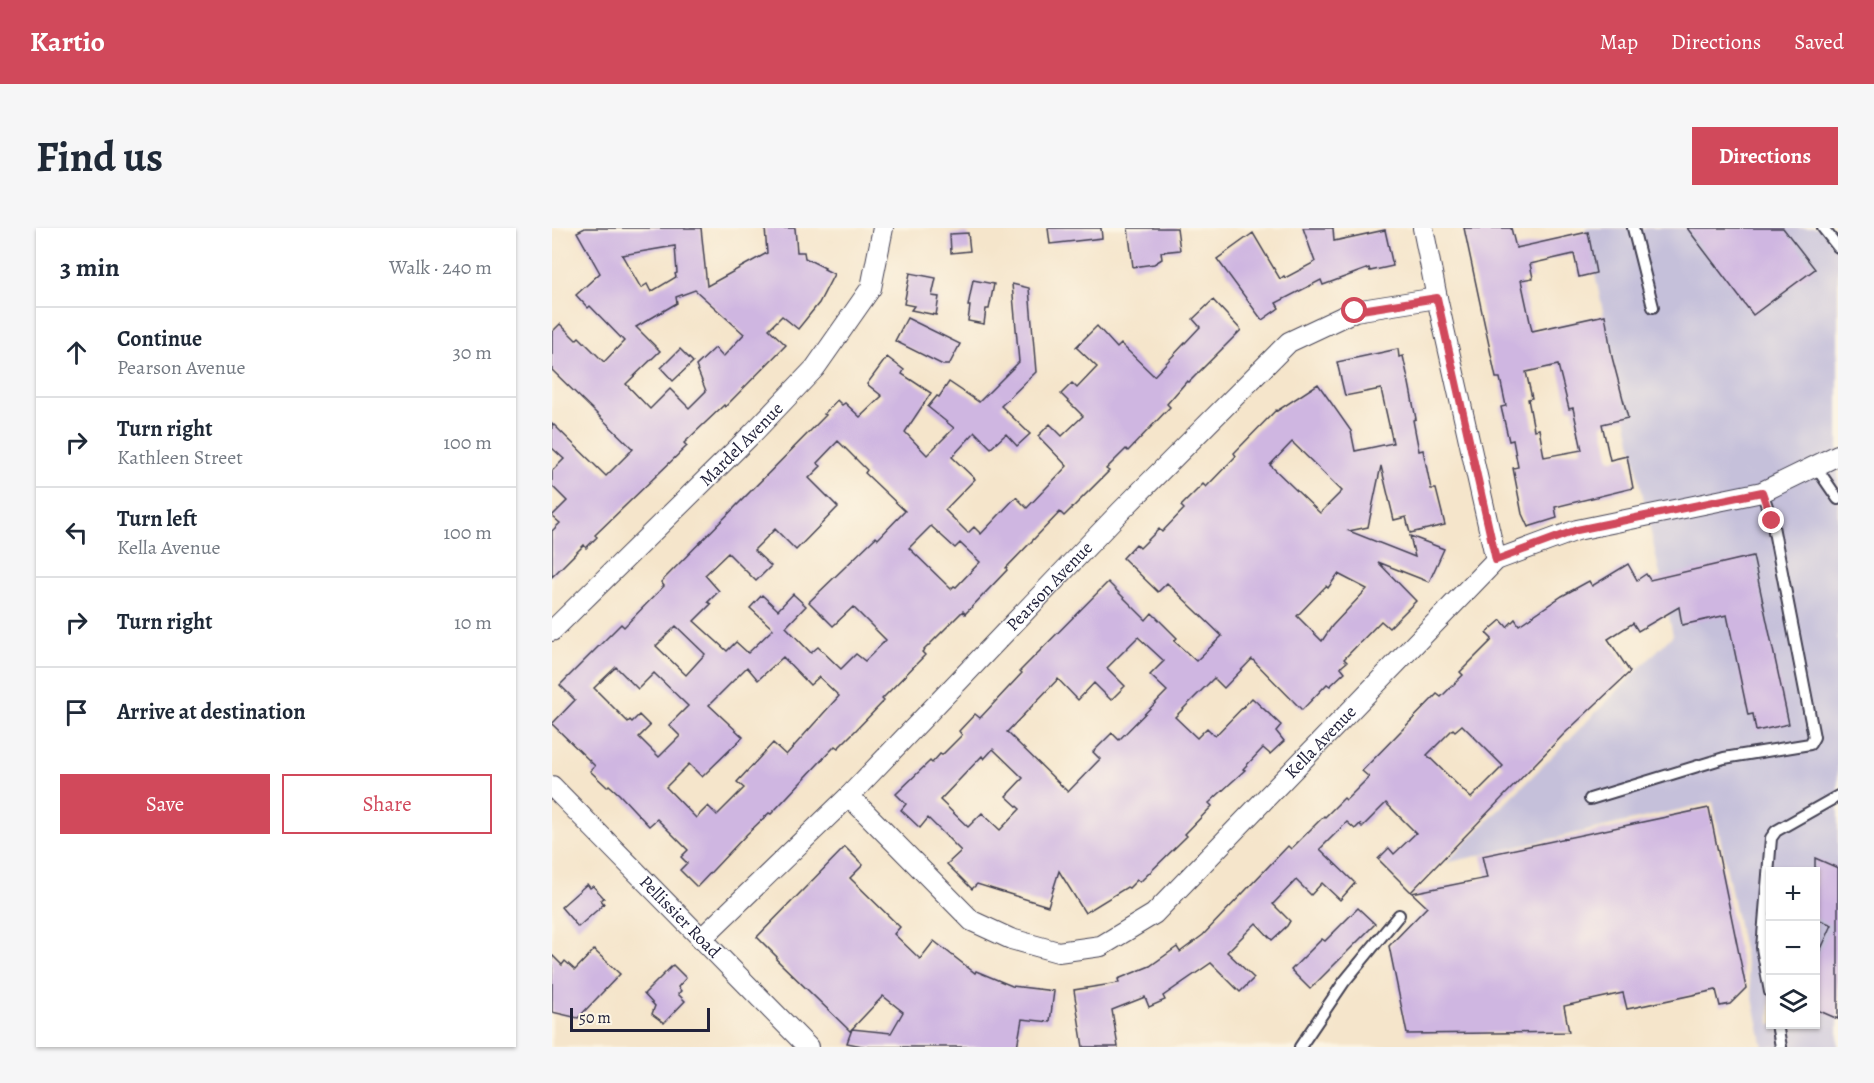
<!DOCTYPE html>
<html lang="en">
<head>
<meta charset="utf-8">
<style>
	:root { --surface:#fff; --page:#f6f6f7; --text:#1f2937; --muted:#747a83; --line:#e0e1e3; --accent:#d1495b }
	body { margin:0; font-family:Alegreya,serif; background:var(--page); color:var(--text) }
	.controls { position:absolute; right:18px; bottom:18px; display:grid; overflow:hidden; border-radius:0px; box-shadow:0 2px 4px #0004 }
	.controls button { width:54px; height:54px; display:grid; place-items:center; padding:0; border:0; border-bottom:2px solid var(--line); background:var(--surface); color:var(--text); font:30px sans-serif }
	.scale { position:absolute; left:18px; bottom:15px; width:140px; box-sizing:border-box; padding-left:6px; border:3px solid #22223b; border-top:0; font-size:16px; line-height:21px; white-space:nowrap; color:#22223b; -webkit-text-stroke:4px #fcf5e5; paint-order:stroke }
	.stop { position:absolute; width:18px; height:18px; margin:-14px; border:4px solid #d1495b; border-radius:50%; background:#fff }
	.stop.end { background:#d1495b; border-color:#fff; box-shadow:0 2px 6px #0008 }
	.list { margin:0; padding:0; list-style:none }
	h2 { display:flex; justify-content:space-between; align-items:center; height:78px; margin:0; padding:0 24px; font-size:26px }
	h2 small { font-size:20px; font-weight:400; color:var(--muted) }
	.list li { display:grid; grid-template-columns:39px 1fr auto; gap:18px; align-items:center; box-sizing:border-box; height:90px; padding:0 24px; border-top:2px solid var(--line) }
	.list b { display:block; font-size:22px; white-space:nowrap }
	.list p { margin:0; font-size:20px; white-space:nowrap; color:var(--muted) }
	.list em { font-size:20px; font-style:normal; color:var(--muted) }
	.actions { display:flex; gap:12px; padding:18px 24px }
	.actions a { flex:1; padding:14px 0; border:2px solid var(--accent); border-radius:0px; text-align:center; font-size:21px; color:var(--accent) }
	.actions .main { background:var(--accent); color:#fff }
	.icon { flex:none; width:33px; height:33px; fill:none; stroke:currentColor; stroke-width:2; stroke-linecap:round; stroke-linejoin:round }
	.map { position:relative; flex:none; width:1286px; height:819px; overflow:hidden; border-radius:0px }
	header { display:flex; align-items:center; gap:36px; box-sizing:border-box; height:84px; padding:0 30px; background:var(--accent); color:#fff }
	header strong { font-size:28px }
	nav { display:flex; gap:33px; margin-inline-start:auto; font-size:21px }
	.intro { display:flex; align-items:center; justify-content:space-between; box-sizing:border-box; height:144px; padding:0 36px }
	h1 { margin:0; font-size:42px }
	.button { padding:15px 27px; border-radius:0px; background:var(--accent); color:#fff; font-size:21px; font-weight:700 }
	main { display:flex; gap:36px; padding:0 36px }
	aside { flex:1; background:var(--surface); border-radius:0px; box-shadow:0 2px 4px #0004 }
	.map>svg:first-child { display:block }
</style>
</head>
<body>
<header>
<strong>Kartio</strong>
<nav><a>Map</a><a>Directions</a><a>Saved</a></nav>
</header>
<div class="intro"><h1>Find us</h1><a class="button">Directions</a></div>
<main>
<aside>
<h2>3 min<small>Walk · 240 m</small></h2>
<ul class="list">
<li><svg class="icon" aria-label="ahead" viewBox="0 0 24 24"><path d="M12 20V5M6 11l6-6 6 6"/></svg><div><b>Continue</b><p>Pearson Avenue</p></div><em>30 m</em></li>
<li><svg class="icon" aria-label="right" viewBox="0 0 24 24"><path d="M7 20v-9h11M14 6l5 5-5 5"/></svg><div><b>Turn right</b><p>Kathleen Street</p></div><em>100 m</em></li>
<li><svg class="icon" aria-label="left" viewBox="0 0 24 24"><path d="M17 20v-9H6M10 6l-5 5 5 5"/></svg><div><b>Turn left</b><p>Kella Avenue</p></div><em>100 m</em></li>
<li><svg class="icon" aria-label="right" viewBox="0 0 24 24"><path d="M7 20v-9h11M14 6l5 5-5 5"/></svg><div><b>Turn right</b></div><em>10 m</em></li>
<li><svg class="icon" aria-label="arrive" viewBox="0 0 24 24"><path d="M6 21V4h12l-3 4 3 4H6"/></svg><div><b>Arrive at destination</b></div></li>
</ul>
<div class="actions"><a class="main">Save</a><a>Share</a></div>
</aside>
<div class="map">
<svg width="1286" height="819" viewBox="0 0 1286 819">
	<rect width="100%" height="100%" fill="#fcf5e5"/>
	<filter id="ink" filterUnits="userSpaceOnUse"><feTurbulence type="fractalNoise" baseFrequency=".0167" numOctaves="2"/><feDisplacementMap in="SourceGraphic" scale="12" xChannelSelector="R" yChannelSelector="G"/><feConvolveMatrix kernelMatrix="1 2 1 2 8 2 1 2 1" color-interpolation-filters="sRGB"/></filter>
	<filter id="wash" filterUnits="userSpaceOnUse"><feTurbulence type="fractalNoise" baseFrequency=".008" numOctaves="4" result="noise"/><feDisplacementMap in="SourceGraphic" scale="24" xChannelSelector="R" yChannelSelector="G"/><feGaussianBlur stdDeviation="1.35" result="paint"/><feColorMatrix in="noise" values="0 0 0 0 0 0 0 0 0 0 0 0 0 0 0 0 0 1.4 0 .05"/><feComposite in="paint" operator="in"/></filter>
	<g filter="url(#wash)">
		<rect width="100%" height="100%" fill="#f5e5cb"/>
		<!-- industrial -->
		<path fill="#c5c0da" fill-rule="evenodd" d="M1033,0H1286V819H1211L1161,574L894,635L1121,407ZM1218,644H1264V796H1218Z"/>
		<g id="blocks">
			<!-- building -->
			<g fill="#cfb6e1" fill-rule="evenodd">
				<path d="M33,0H149L155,58L215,25L213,0H243L245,24H252L253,30L273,40L272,41L282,46L267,75L246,101L230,88L217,101L234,117L173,179L172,177L132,215L135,218L43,307L45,309L34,320L32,317L0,349V303L8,295L0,288L15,273L0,258V243L12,231L0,220V195L54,248L81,221L0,142V104L8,96L24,112L27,109L52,134L72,113L38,78L36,80L24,67L48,45L25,4ZM123,18L125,45L123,46L124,49L99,64L95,56L89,60L70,27ZM143,62L192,106L171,129L163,120L144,138L154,163L137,180L118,161L98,181L74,156L108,123L84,99L125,75L124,69Z"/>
				<path d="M496,0H549L550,10L498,16Z"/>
				<path d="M576,0H625L628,22L609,24L610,31L602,36L581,39Z"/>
				<path d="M751,0H781L782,13L833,2L841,38L818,43L817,40L771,57L769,52L724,75L727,80L710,92L665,31L701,5L728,51L732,48L733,50L763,34Z"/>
				<path d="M912,0H959L964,20L1036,4L1044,45L1027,49L1022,26L978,36L981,50L969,52L980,103L1053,87L1060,129L1076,190L1050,196L1058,232L1075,228L1081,260L1003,279L1005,290L976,299L970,286L961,240L966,239L961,212L957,213L949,179L954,178L948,150H944ZM1006,137L1017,181L1021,180L1030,222L992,229L987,201L982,202L976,171L980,170L974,144Z"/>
				<path d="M1135,0H1231L1263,41L1201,87Z"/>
				<path d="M416,5L418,23L399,25L398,6Z"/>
				<path d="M358,45L384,50L380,68L387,69L384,87L359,82L362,78L352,76Z"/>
				<path d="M421,52L442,56L437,81H434L432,96L416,93L418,78H416Z"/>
				<path d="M460,56L477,60L484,144L449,178L478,206L465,218L454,206L439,220L423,204L400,229L423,251L393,282L416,305L422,299L429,306L464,269L475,280L515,238L486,208L498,196L510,208L531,188L509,166L520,155L525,160L545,139L524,119L545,98L565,120L569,116L602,148L648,99L641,91L661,72L689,102L637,154L635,153L615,176L618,179L576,223L574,221L554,241L557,243L512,288L508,284L454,340L455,342L413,386L411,383L370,424L373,427L330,471L332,473L303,503L286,520L283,518L219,586L217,585L195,606L145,659L128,642L135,635L129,629L136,622L105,591L97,598L67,566L57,557L55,559L38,543L43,538L0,496L23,472L8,457L69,396L72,399L112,358L109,354L274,187L272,186L285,172L290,177L293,175L308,189L330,168L315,156L335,129L352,142L350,146L379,165L353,204L375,227L402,200L376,179L385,168L387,169L397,154L427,174L467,134ZM286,213L315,242L313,245L353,283L326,311L324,309L257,374L281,398L301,379L334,412L313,433L304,426L289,441L266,419L259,425L234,399L254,378L241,366L226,382L210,367L198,380L221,401L196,425L184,414L175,423L142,393L159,376L156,374L167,363L153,347L176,325L204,353L219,338L202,322L223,301L244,322L286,279L257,250L269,238L265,235ZM379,298L403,320L408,315L428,334L404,359L402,358L399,361L357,320ZM124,398L153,426L134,447L104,418ZM231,429L258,457L267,449L287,468L234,527L221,515L185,554L192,560L165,587L156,578L144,590L114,559L137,536L150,549L191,509L157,477L195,439L206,452ZM64,439L86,461L102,445L136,478L117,497L128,508L107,529L87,509L98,498L87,487L80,494L78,492L76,494L42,460Z"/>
				<path d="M355,90L408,116L397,137H391L343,113Z"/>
				<path d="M128,121L141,134L121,153L109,140Z"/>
				<path d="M846,121L847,129L851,128L857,155L864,191L861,192L867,223L871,222L879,261H884L893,297L858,305L854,289L842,292L829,238L816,299L797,303L863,329L858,308L892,321L877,354L826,334L864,373L837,400L829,393L792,431L795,434L789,439L793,444L778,458L775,456L750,482L700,431L672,460L662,450L623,489L645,510L655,500L663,508L700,470L729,497L724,503L732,513L718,526L711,520L691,541L693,542L657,575L660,578L633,606L635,608L588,654L585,652L577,660L575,659L533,685L507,643L496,678L425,656L420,661L395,636L409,623L376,590L368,600L349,582L354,576L344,566L378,533L380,535L388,526L390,527L410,507L407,503L423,486L428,490L470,445L468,443L556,354L594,392L600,385L625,410L622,413L644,433L670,408L615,355L606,364L571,330L584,316L588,320L607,301L610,304L632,281L629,278L651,256L654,259L656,257L684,228L682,225L724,182L725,183L766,156L799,203L803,223L841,215L829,161L793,168L785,134ZM740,214L790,263L768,285L718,237ZM786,346L815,361L780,398L770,413L745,388L774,358L776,360ZM586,409L612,433L598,447L615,463L567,512L560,505L541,524L548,531L516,564L455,504L506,451L526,472L542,455L559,472L573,458L555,440ZM441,521L471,550L454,568L468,581L448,602L430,585L416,599L388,572L430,528L432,531Z"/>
				<path d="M1201,328L1237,496L1204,503L1201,486L1196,487L1175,387L1130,397L1127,379L1086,403L1081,395L1056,411L1078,444L1012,506L859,664L826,631L837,620L842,626L864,605L834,575L810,599L808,596L803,601L795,594L768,621L803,655L788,672L770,655L759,667L744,652L721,676L738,693L735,698L720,712L704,695L675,724L702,750L688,764L659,735L611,768L613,772L597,779L593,769L560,782L566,819H531L522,762L567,755L566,751L598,738L625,719L628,724L651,707L736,618L739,621L772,588L773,589L792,570L794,572L817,549L810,543L885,466L889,469L911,447L908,444L939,413L940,411L934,405L949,392L955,399L963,391L967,397L1010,368L1037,353L1040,358L1076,336L1085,352L1094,346L1098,352ZM910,497L951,538L919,570L875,527L901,501L903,503Z"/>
				<path d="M1157,580L1194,760L1178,776L1168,778L1164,762L1075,781L1071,765L1012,778L1017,804L855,806L837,718L875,679L860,665L935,650L930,628Z"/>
				<path d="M293,619L311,637L298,650L348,699L342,706L368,731L382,713L423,745L424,743L460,758L502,763L498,794L470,791L465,819H315L295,815L300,801L339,805L351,784L331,768L298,803L224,731L225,729L205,709Z"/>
				<path d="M1263,630L1286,640V791L1263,781V734L1280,697L1263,690Z"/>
				<path d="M35,656L38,660L41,658L52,670L49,672L52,676L26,699L9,679Z"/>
				<path d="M806,680L823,696L758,761L739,742L770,711L773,713Z"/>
				<path d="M42,722L68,746L26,790L0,784V727L10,737L13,733L23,742Z"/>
				<path d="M121,737L134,750L126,759L129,763L126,766L133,773L112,795L100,786L103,778L92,766Z"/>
			</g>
		</g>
	</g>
	<g filter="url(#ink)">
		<use href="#blocks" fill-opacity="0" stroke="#423f51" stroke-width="1.5"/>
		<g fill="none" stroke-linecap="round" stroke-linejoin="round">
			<!-- lane casing -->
			<g stroke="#423f51" stroke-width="14">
				<g id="lane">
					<path d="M1081,0L1101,79"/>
					<path d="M1271,0L1286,19"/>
					<path d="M1264,239L1286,271"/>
					<path d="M1038,571L1172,530L1258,516L1262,509L1220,293L1210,264"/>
					<path d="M1218,764L1210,720L1219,610L1224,603L1286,568"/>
					<path d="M1225,796L1229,819"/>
					<path d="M748,819L792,754L847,687"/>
				</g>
			</g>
			<!-- street casing -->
			<g stroke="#423f51" stroke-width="22">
				<g id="street">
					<path d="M871,0L885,70L944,332"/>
					<path id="s1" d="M0,403L201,205L263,140L319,60L331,0"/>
					<path id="s2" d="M0,558L256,819"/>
					<path id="s3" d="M297,568L420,693L459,711L506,724L549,718L602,686L944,332L1025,302L1210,264L1286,227"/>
					<path id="s4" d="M149,711L297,568L568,284L737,114L803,83L885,70"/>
				</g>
			</g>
			<!-- lane -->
			<use href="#lane" stroke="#fff" stroke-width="10"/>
			<!-- street -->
			<use href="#street" stroke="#fff" stroke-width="20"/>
		</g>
	</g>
	<g fill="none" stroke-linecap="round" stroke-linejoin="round" filter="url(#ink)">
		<!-- route -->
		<path stroke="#d1495b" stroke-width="8" d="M803,83L885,70L944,332L1025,302L1210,264L1220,293"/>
	</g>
	<g text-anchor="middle" stroke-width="4.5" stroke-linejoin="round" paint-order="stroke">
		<!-- street labels -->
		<g font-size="18" fill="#22223b" stroke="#fcf5e5">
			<text dy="6" stroke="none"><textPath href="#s1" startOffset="266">Mardel Avenue</textPath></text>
			<text dy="6" stroke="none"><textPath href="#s4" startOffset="496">Pearson Avenue</textPath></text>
			<text dy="6" stroke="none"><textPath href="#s3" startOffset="612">Kella Avenue</textPath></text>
			<text dy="6" stroke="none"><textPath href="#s2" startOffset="183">Pellissier Road</textPath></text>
		</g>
	</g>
</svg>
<div class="controls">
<button>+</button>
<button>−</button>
<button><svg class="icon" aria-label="layers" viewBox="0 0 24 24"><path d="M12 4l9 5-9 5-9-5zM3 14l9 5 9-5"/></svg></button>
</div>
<div class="scale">50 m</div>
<div class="stop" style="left:803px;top:83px"></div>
<div class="stop end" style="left:1220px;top:293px"></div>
</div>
</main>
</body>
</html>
